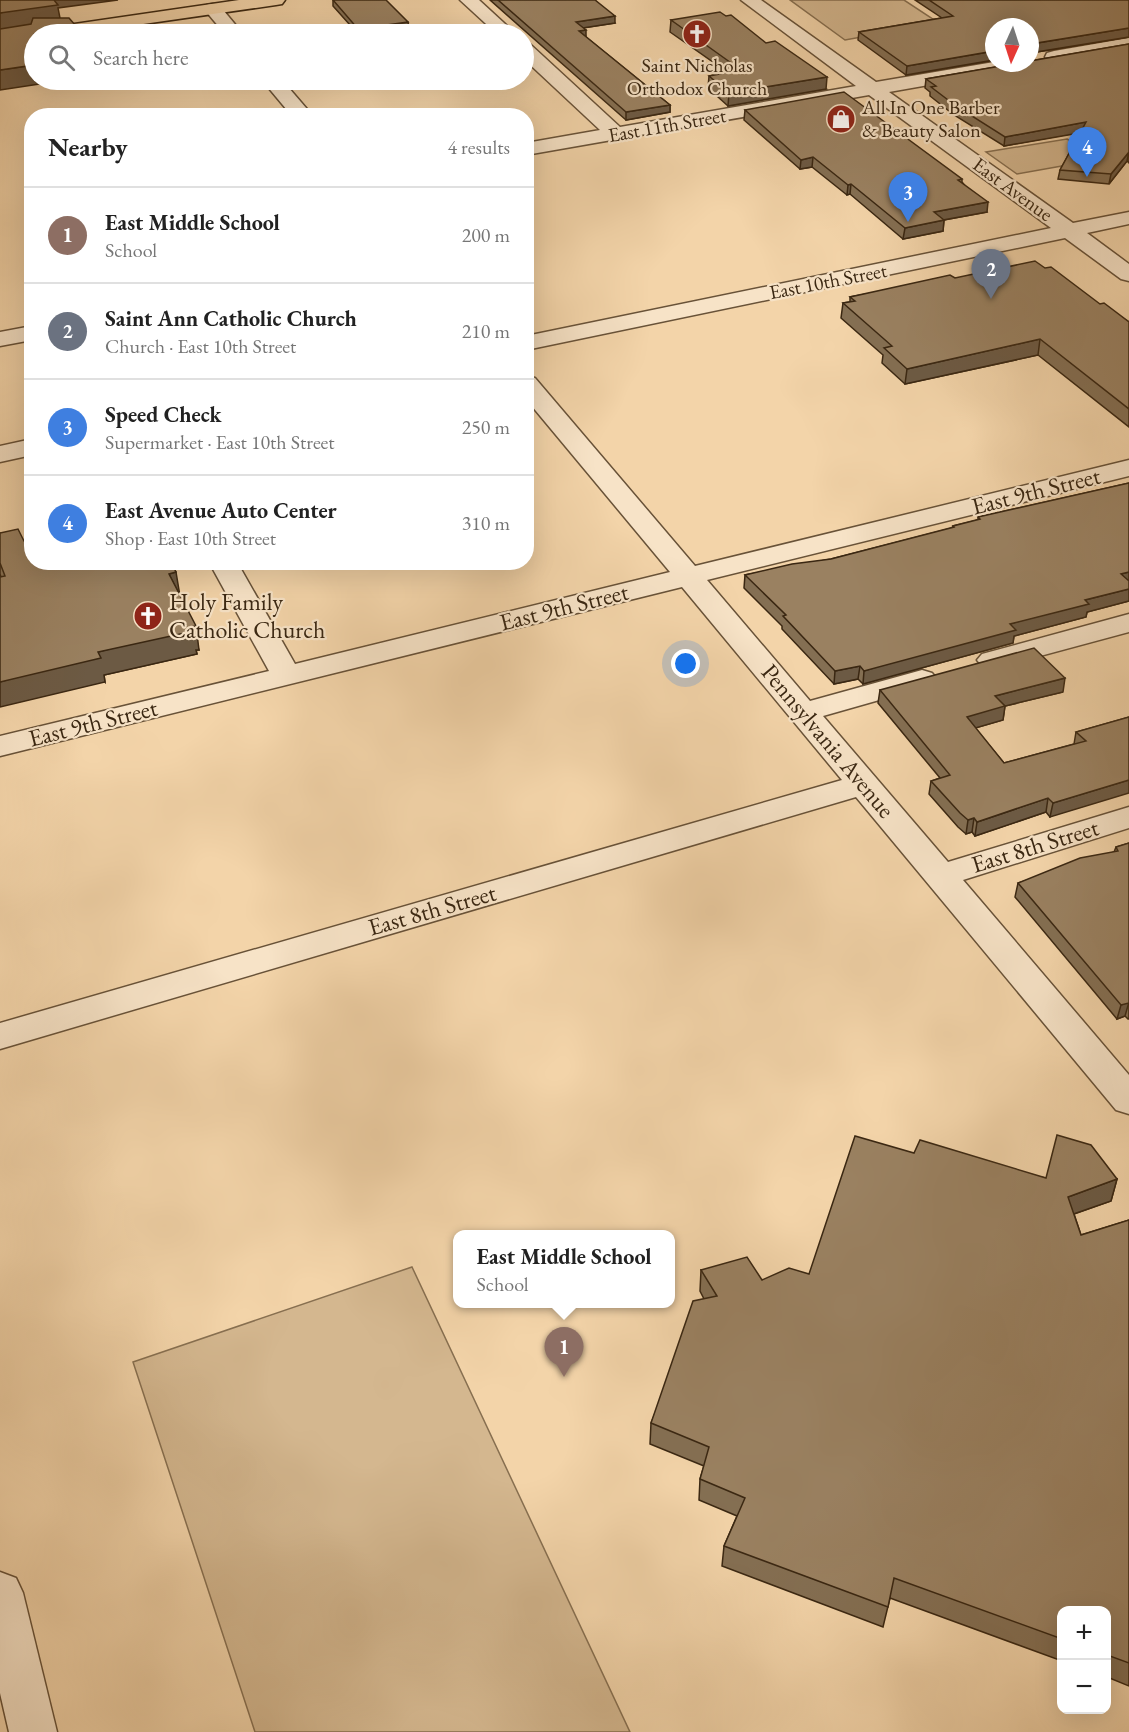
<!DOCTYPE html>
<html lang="en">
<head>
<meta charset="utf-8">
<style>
	:root { --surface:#fff; --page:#f6f6f6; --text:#222; --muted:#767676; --line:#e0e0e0; --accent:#8f2418 }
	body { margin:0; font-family:"EB Garamond",serif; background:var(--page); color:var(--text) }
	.controls { position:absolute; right:18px; bottom:18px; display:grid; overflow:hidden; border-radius:12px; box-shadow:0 6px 24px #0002 }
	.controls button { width:54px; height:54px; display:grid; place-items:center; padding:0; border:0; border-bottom:2px solid var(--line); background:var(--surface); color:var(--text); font:30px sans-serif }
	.compass { position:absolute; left:985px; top:18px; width:54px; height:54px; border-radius:50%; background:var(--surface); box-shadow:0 6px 24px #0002; rotate:183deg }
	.you { position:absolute; left:686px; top:664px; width:21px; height:21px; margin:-15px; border:4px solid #fff; border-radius:50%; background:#1a73e8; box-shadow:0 0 0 9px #1a73e833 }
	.badge { display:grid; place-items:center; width:39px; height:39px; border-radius:50%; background:var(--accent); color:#fff; font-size:20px; font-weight:700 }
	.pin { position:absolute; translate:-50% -50px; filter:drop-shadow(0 2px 3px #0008) }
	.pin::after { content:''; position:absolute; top:32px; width:21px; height:18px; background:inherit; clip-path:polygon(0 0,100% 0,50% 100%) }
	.popup { position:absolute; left:453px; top:1230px; width:222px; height:78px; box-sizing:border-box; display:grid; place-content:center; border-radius:12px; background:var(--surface); filter:drop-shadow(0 2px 4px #0005); font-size:20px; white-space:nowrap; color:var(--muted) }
	.popup b { font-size:22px; color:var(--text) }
	.popup::after { content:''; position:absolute; left:50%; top:100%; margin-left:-12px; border:12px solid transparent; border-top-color:var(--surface) }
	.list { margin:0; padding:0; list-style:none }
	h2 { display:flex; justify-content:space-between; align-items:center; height:78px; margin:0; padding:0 24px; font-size:26px }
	h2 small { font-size:20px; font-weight:400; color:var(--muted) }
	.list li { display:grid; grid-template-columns:39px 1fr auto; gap:18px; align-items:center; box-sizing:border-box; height:96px; padding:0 24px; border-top:2px solid var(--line) }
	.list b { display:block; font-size:22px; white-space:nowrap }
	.list p { margin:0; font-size:20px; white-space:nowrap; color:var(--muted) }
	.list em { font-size:20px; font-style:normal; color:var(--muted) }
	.icon { flex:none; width:33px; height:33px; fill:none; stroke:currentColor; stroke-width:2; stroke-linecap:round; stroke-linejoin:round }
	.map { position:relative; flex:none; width:1129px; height:1732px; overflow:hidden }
	.search { position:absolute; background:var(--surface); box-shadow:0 6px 24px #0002; left:24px; top:24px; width:510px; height:66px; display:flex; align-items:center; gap:15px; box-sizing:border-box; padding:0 21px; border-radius:33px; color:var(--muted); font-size:22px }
	.panel { position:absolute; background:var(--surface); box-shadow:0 6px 24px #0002; left:24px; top:108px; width:510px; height:462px; border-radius:24px }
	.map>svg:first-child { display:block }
</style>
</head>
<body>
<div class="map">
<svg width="1129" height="1732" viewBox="0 0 1129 1732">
	<rect width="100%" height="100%" fill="#f3d4a9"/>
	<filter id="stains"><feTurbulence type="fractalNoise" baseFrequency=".00333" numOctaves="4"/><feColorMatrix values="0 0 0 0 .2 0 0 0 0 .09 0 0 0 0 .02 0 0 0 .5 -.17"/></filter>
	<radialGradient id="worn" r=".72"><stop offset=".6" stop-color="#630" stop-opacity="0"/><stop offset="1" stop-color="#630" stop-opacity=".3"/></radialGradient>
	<!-- green -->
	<g fill="#d4b78f" stroke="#876f50" stroke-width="1.5">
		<path d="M790,0H904L939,23L845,40Z"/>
		<path d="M1067,139L1101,159L1017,174L986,152Z"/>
		<path d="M412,1267L630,1732H255L133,1362Z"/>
	</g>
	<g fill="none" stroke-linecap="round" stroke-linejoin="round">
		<!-- minor casing -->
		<g stroke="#685238" stroke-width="3">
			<g id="minor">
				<path d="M460,0H479L516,34H497Z"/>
				<path d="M741,0H761L876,82L994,62L1029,63L1027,67L1020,69L889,92L1073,223L1129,212V224L1087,233L1129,264V281L1121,279L1065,238L526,350V336L1051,228L869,95L526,155V143L600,130L524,59V43L531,45L620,127L856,86Z"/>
				<path d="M213,4L219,5L243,34H225L204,9L207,5Z"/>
				<path d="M1129,38V50L1054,63L1047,61L1045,57L1047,53L1054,51Z"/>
				<path d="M262,80H282L313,116H292Z"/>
				<path d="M32,326V340L0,346V332Z"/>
				<path d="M526,376L535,378L695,566L1129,460V476L707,580L810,701L922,670L932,673L937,679L932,685L823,716L948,862L1129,807V828L963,880L1129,1075V1114L1116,1110L856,797L0,1049V1023L842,780L682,587L0,756V736L269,671L209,562H237L295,664L670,572L526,399Z"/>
				<path d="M32,439V455L0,462V446Z"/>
				<path d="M1129,614V632L992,669L982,666L977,660L982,654Z"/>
				<path d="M0,1572L16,1578L23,1593L57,1732H9L0,1693Z"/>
			</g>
		</g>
		<!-- major casing -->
		<g stroke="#3a2712" stroke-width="3">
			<path id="major" d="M239,0H285L282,4L276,5L74,34H34V38L31,34L34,30L40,29Z"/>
		</g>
		<!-- minor -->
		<use href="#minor" fill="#f7e3c7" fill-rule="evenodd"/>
		<!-- major -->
		<use href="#major" fill="#f3d4a9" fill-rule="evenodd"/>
	</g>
	<!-- wall -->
	<g fill="#846f53" stroke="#3a2712" stroke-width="1.5">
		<path d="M333,0L409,27L358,34L333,6Z"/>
		<path d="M490,0H595L615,23L583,28L586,37L670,105V112L626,120Z"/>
		<path d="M915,0H1129V37L1030,53V27H994V60L906,75L858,40L859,32L942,18Z"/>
		<path d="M671,20L826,89L728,106L708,88L709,76L727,72L670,32Z"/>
		<path d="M1129,44V163L1127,161L1109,184L1058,179L1060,170L1081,132L1004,146L954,115L930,96V92L925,88L926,79Z"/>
		<path d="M745,110L962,179V182L987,212L944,220L943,231L903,239L850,194L847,195L812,167L800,169L744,120Z"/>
		<path d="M955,278L1100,304L1129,322V427L1038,355L905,384L882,363L883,355L841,318L843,303L850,302V297Z"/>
		<path d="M1129,483V601L1087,612L1086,617L1014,636L1013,643L863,684L858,679L834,684L782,629V626L744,588L745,575L831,559L952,528L953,526L978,520V517Z"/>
		<path d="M0,533L179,595L199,650H196L197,654L104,675L105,682L1,577L0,574Z"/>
		<path d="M880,690L1063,692L1005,706L1003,720L975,728L1004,763L1074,744L1076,732L1129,717L1050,817L1046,812L975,836L972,832L966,834L958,827L929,794L931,781L940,778L878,703Z"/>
		<path d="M1129,843V1019H1128L1125,1016L1117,1019L1015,897L1018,883L1114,852L1116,847Z"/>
		<path d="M914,1153L1046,1178L1117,1179L1111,1201L1074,1214L1081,1235L1129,1220V1686L1107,1677V1611H1062V1661L890,1598L883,1627L722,1566L724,1546L737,1516L699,1500L700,1479L704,1466L650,1444L651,1423L704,1299L700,1291L701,1270L762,1280L809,1274Z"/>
	</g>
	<!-- shaded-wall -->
	<g fill="#6c5a44" stroke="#3a2712" stroke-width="1.5">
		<path d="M48,0H118L58,8L61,23L0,32V13Z"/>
		<path d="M615,16V23L576,29V22Z"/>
		<path d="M408,22L409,27L359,34L358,29Z"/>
		<path d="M1129,28V37L1030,53L1031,44Z"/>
		<path d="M586,30V37L579,31Z"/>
		<path d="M994,51V60L906,75L907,66Z"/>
		<path d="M34,65V80H66L0,90V70Z"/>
		<path d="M827,77L826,89L728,106L729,93Z"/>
		<path d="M670,105V112L626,120V112Z"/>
		<path d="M1086,122L1085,132L1004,146L1005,137Z"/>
		<path d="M1129,152L1127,161L1109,184L1111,174Z"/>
		<path d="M813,157L812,167L800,169L801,160Z"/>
		<path d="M851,184L850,194L847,195L848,185Z"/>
		<path d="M988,202L987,212L932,222L934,212Z"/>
		<path d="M944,220L943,231L903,239L905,228Z"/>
		<path d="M1040,339L1038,355L905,384L907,369Z"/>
		<path d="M176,572L180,596L169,574Z"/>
		<path d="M1129,572V584L1121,574Z"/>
		<path d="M1129,589V601L1087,612L1086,617L1014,636L1013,643L863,684L864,671L1085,600Z"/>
		<path d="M196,626L199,650H196L197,654L104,675L105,682L0,707V682L98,652Z"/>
		<path d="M860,666L858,679L834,684L835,671Z"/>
		<path d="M1065,678L1063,692L1005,706L1003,720L965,731L967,717L995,696Z"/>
		<path d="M1129,780V793L1050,817L1053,803Z"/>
		<path d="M1048,798L1046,812L975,836L977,822Z"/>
		<path d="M974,818L972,832L966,834L968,820Z"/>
		<path d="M1129,1002L1125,1016L1117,1019L1121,1005Z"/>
		<path d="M1117,1179L1111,1201L1062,1218L1068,1197Z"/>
	</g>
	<!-- building -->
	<g fill="#9a8161" stroke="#3a2712" stroke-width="1.5">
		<path d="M0,0H54L58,5L0,13Z"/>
		<path d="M333,0H386L408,22L358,29Z"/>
		<path d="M498,0H595L615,16L576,22L586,30L579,31L670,105L626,112Z"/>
		<path d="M929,0H1129V28L1031,44L1030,48V27H994V51L907,66L859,32L953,16Z"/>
		<path d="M720,12L726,16L731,15L766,43L775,41L827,77L729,93L709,76L741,70L671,20Z"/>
		<path d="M33,18H69L83,34H34V65L0,70V29L31,24Z"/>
		<path d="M1129,44V152L1111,174L1060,170L1086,122L1005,137L956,106L931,87L936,86L926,79L1018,63H1030V61Z"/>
		<path d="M844,92L962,179L958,180L988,202L934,212L944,220L905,228L851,184L848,185L813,157L801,160L745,110Z"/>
		<path d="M1035,261L1045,268L1051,267L1100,304L1104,303L1129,322V409L1040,339L907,369L884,348L892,346L843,303L855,301L850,297L950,275L955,278Z"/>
		<path d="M1129,483V572L1121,574L1129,581V589L1085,600L1089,604L1010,624L1016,630L864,671L860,666L835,671L783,616L786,615L745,575L792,564L831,559L954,527L953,526L980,519L978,517Z"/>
		<path d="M18,529L24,541L32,540V562H171L176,572L169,574L196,626L191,627L194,631L98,652L101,658L0,682V577L5,576L0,563V533Z"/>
		<path d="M1034,648L1065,678L995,696L1005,706L967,717L1004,763L1086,741L1076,732L1129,717V780L1053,803L1048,798L977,822L974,818L968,820L960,813L931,781L950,775L880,690Z"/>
		<path d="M1129,843V1003L1121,1005L1018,883L1080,858L1118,851L1116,847Z"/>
		<path d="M1057,1135L1091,1145L1117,1179L1068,1197L1081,1235L1129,1220V1663L1107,1655V1611H1062V1639L894,1578L888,1607L724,1546L745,1498L700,1479L709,1447L651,1423L693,1301L717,1296L701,1270L747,1257L762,1280L789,1268L809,1274L855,1136L914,1153L920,1140L1046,1178Z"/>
	</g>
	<!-- icons -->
	<defs>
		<g id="church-disc" transform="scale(1.5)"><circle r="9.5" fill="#8f2418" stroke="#f7e3c7"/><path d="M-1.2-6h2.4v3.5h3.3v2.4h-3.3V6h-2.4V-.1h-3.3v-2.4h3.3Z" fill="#fff"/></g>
		<g id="shop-disc" transform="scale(1.5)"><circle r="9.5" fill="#8f2418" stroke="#f7e3c7"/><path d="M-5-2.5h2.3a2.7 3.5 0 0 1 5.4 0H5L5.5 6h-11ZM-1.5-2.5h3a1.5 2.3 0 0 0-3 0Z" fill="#fff"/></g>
	</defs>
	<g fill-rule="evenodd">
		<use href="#church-disc" x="697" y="34"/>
		<use href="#shop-disc" x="841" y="119"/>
		<use href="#church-disc" x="148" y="616"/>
	</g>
	<g text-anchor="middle" stroke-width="4.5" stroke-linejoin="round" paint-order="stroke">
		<!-- far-poi labels -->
		<g font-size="20" fill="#3a2712" stroke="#f7e3c7">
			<text x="697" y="72">Saint Nicholas<tspan x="697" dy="23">Orthodox Church</tspan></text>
			<text x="862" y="114" text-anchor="start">All In One Barber<tspan x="862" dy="23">&amp; Beauty Salon</tspan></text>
		</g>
		<!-- far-street labels -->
		<g font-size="20" fill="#3a2712" stroke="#f7e3c7">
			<text transform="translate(667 125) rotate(-10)" y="7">East 11th Street</text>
			<text transform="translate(1013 189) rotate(36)" y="7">East Avenue</text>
			<text transform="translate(828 281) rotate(-11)" y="7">East 10th Street</text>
		</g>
		<!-- street labels -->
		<g font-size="24" fill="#3a2712" stroke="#f7e3c7">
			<text transform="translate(1036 491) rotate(-14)" y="8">East 9th Street</text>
			<text transform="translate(564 607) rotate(-14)" y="8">East 9th Street</text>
			<text transform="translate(93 723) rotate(-14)" y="8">East 9th Street</text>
			<text transform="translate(828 741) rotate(50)" y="8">Pennsylvania Avenue</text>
			<text transform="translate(1035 846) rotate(-17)" y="8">East 8th Street</text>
			<text transform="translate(432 910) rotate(-16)" y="8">East 8th Street</text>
		</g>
		<!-- poi labels -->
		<g font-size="24" fill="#3a2712" stroke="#f7e3c7" text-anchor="start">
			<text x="169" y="610">Holy Family<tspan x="169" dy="28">Catholic Church</tspan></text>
		</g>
	</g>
	<rect width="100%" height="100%" filter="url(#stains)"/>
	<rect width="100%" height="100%" fill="url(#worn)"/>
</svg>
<div class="controls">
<button>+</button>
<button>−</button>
</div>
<svg class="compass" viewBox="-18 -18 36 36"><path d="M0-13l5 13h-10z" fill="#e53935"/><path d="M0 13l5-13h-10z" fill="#767676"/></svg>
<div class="you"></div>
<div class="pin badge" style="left:564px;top:1377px;background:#8d6e63">1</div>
<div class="popup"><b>East Middle School</b>School</div>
<div class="pin badge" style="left:991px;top:299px;background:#6b7280">2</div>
<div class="pin badge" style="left:908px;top:222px;background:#3f7fe0">3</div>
<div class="pin badge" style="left:1087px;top:177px;background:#3f7fe0">4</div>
<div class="search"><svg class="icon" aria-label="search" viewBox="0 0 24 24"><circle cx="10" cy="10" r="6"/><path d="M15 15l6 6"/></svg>Search here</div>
<section class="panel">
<h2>Nearby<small>4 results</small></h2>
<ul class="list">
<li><span class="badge" style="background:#8d6e63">1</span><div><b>East Middle School</b><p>School</p></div><em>200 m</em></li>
<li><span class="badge" style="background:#6b7280">2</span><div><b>Saint Ann Catholic Church</b><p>Church · East 10th Street</p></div><em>210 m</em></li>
<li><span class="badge" style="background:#3f7fe0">3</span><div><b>Speed Check</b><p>Supermarket · East 10th Street</p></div><em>250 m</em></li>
<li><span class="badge" style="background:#3f7fe0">4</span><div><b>East Avenue Auto Center</b><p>Shop · East 10th Street</p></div><em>310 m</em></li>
</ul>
</section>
</div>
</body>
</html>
